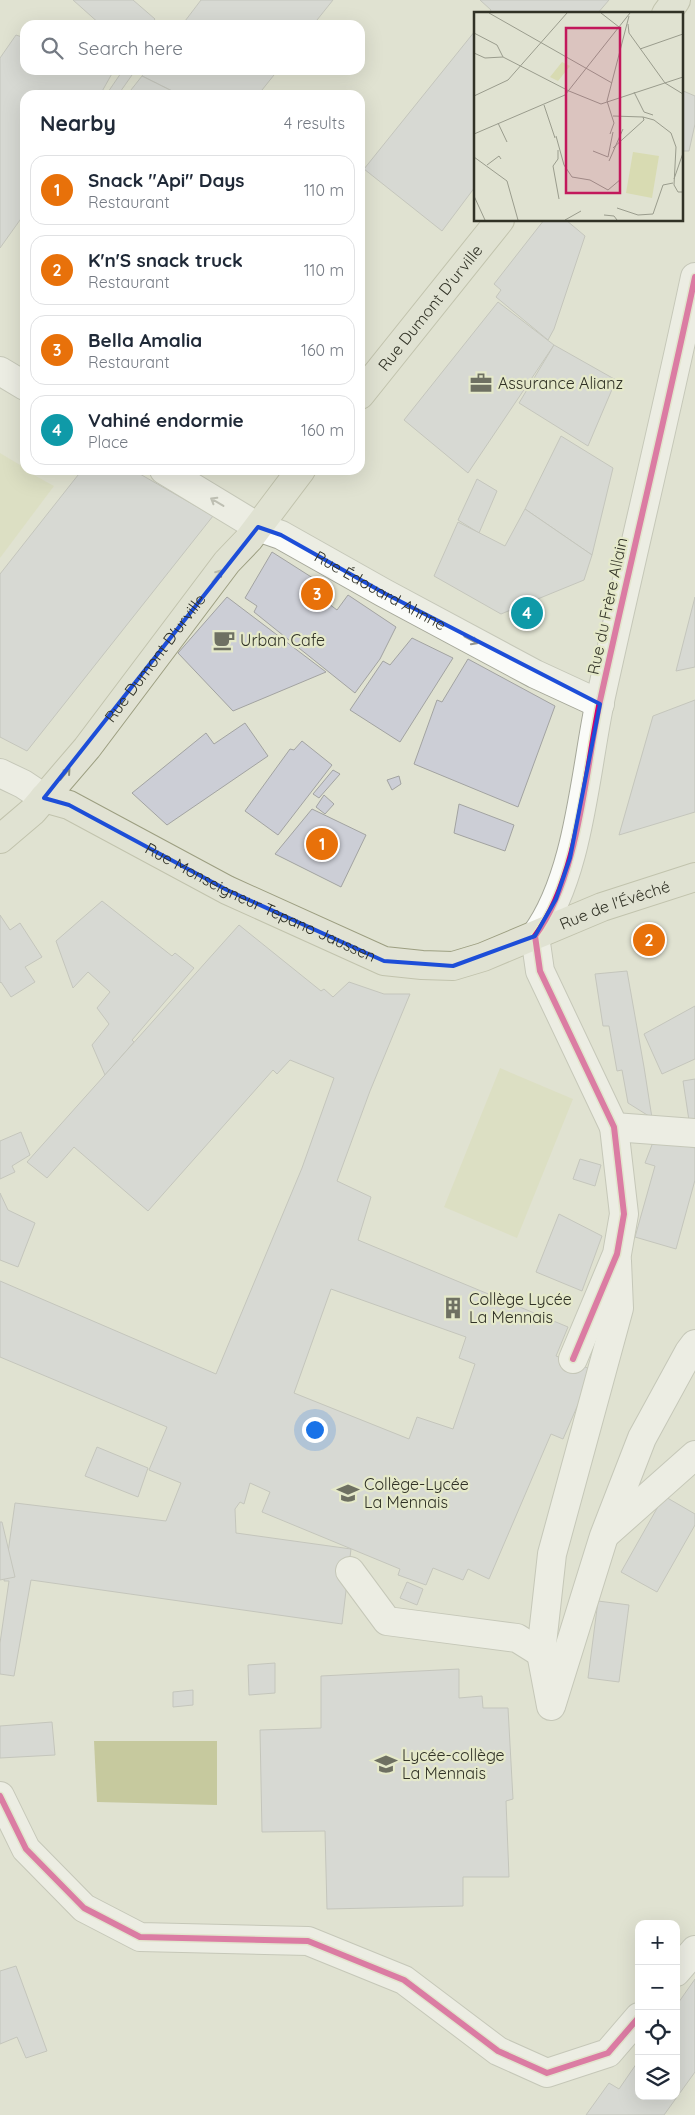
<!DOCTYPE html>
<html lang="en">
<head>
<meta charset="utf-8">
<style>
	:root { --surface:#fff; --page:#f6f6f7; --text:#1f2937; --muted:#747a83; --line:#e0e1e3; --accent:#6e7062 }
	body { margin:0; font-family:Quicksand,sans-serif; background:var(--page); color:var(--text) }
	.controls { position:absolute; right:15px; bottom:15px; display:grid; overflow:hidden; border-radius:10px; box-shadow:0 5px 20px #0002 }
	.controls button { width:45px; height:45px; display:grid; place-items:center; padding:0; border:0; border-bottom:1px solid var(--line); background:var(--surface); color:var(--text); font:25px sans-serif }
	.you { position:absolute; left:314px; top:1429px; width:18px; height:18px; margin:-12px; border:4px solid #fff; border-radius:50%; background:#1a73e8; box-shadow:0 0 0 8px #1a73e833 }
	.badge { display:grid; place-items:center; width:32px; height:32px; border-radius:50%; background:var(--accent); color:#fff; font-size:16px; font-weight:700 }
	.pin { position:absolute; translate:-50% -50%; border:2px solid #fff; box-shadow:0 1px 5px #0006 }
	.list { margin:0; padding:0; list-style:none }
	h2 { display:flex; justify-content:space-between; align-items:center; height:65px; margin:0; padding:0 20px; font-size:21px }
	h2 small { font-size:16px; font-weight:400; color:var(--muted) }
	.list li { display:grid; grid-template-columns:32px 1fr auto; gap:15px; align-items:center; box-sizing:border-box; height:70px; margin:0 10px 10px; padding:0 10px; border:1px solid var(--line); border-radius:15px }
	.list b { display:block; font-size:19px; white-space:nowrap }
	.list p { margin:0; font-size:16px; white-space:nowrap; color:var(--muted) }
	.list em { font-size:16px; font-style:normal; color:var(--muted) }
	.icon { flex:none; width:28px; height:28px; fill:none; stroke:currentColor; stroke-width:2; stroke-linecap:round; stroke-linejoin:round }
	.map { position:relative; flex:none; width:695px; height:2115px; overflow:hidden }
	.search { position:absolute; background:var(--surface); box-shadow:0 5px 20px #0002; left:20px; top:20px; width:345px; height:55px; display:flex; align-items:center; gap:12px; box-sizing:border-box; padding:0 18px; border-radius:15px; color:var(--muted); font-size:19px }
	.panel { position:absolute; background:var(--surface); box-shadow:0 5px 20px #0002; left:20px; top:90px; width:345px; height:385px; border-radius:15px }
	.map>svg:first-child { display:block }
</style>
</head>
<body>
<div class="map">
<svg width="695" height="2115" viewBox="0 0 695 2115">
	<rect width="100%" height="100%" fill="#e0e2d1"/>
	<!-- green -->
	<g fill="#d8dbb2">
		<path d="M0,453L25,468V470L54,486L0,558Z"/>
		<path d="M500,1068L573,1099L517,1238L444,1207Z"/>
	</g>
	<!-- water -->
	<path fill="#a7ac60" d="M94,1741H217V1805L97,1802Z"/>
	<!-- building -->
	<g fill="#ccced6" stroke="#a2a3a1" fill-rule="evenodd">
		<path d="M73,0H133L155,19L150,25H101Z"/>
		<path d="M201,0H333L313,25H182Z"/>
		<path d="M480,0H609L597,14H489L491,10Z"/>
		<path d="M475,31V187L442,231L364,169Z"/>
		<path d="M16,35L25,38V70H114L100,95H25V213L0,248V58Z"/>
		<path d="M123,70H127L132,75L118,95H106Z"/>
		<path d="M146,70H278L258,95H180L142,76Z"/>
		<path d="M142,76L180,95H127Z"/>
		<path d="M681,90L695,96V124L689,151H681Z"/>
		<path d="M544,220H566L585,236L554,329L548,340L496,297L501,290L494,284Z"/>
		<path d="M498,302L554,345L468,473L404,420Z"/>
		<path d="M554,345L616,380L588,446L519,403Z"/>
		<path d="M561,436L613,468L592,555L525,509Z"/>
		<path d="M82,470H133L213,516L27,751L0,737V574Z"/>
		<path d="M477,479L497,491L479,533L458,520Z"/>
		<path d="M525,509L592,555L584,580L501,614L434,576L458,522L505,546Z"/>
		<path d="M272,552L327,587L321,598L337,610L348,595L396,627L380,659L355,693L254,612L257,606L245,598Z"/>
		<path d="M227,597L326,672L233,711L178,653Z"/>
		<path d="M695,597V667L676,671Z"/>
		<path d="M412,638L453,658L400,742L350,710L383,661L390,665Z"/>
		<path d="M468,659L555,706L518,807L414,764L437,700L442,702Z"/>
		<path d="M695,700V812L619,835L653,716Z"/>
		<path d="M245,723L268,756L167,825L132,793L206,733L214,744Z"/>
		<path d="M302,741L332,765L278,835L245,811L290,749L294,750Z"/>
		<path d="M333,770L340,774L319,798L313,794Z"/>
		<path d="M399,776L401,784L392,790L387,780Z"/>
		<path d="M324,795L334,804L325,814L316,807Z"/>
		<path d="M459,804L514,825L505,851L454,833Z"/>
		<path d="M312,809L366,835L341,887L275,854Z"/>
		<path d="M102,901L172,956L175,953L194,968L132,1040L134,1042L105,1075L92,1045L109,1024L97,1008L110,992L88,972L73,988L56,941Z"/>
		<path d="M0,915L10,930L20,923L42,957L25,967L35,982L11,997L1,982L0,983Z"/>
		<path d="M239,925L321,991L324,989L333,997L349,982L384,994H410L370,1091L337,1181L371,1197L358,1240L568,1327L556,1356L593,1370L563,1439L551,1434L489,1579L468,1569L463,1580L433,1568L426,1585L398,1575L400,1569L262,1512L270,1492L250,1483L244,1504L240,1502L235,1509L236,1533L351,1549L342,1624L31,1580L14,1676L0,1674V1643L9,1581H4L15,1503L166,1521L181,1483L149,1470L167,1427L0,1357V1281L216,1374L302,1168L334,1078L290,1060L277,1074L273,1070L148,1211L74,1147L47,1178L27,1162ZM331,1289L466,1337L459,1358L475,1364L453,1429L417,1417L409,1439L294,1393Z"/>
		<path d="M627,971L644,1067L652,1118L628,1103L622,1070L617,1071L609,1026H603L595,974Z"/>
		<path d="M695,1006V1059L662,1074L644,1034Z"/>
		<path d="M695,1079V1125L690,1127L683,1081Z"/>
		<path d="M21,1132L30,1155L12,1166L15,1172L0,1179V1141Z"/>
		<path d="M655,1137L695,1148V1180L676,1249L635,1237L655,1166L645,1163Z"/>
		<path d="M580,1159L601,1165L595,1186L573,1179Z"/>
		<path d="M0,1193L8,1210L35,1223L18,1267L0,1260Z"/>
		<path d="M559,1214L602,1236L582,1291L536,1272Z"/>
		<path d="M97,1447L148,1468L138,1497L85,1476Z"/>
		<path d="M664,1496L695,1514V1525L657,1592L621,1572Z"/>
		<path d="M0,1522H2L15,1577L0,1580Z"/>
		<path d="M407,1582L423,1589L417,1605L400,1598Z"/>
		<path d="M598,1601L629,1605L619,1682L588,1678Z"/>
		<path d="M275,1663V1693L249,1695L248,1665Z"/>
		<path d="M459,1669V1698L482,1696L483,1708H508L513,1799L506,1801L509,1877H463V1906L327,1909L325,1831L262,1832L260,1730L321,1728V1676Z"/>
		<path d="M193,1690V1705L173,1707V1692Z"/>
		<path d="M52,1722L55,1755L0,1758V1726Z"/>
		<path d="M16,1966L47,2051L26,2058L17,2037L0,2044V1971Z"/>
		<path d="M695,1979V2072L664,2115H586L609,2083L619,2089L639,2060V2096H676V2006Z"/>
	</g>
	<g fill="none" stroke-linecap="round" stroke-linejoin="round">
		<!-- minor casing -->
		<g stroke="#a5a799" stroke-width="30">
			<g id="minor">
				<path d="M0,371L25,386"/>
				<path id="s1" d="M164,470L258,527L281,535L384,593L535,674L600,704"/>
				<path d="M0,773L23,784L44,798"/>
				<path d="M614,1127L695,1133"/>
				<path d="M573,1359L617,1254L624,1214L614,1127L540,971L535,936C579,877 585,772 600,701C631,559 665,419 695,277"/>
				<path d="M607,1533L695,1455"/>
				<path d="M350,1571L387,1621L517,1638L541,1653"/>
				<path d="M552,1703L604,1536L642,1438L689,1352L695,1344"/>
				<path d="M551,1706L541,1653L552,1554L619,1308L617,1261"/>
				<path d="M0,1796L26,1849L84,1908L140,1937L308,1941L404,1980L498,2051L547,2073L608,2053L639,2017"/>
				<path d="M676,1972L695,1950"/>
			</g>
		</g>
		<!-- major casing -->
		<g stroke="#9c9e80" stroke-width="30">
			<g id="major">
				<path d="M666,14L676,0"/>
				<path id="s2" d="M360,395L500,220"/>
				<path id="s3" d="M44,798L69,805L227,890L384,961L422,965L453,966L483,957L602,907L695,877"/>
				<path id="s4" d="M0,839L33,811L87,748L227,562L249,539L301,470"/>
			</g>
		</g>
		<!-- minor -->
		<use href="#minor" stroke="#fafbf8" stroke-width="28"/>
		<!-- major -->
		<use href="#major" stroke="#e1e2d3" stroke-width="28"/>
		<!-- cycleway casing -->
		<g stroke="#e5e9ca" stroke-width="9">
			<g id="cycleway">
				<path d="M573,1359L617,1254L624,1214L614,1127L540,971L535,936C579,877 585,772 600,701C631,559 665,419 695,277"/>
				<path d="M0,1796L26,1849L84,1908L140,1937L308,1941L404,1980L498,2051L547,2073L608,2053L639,2017"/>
			</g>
		</g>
		<!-- cycleway -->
		<use href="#cycleway" stroke="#d6006c" stroke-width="6"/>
	</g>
	<!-- one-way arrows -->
	<defs><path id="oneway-shaft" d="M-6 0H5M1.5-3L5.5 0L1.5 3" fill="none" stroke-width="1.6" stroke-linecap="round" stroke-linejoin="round" transform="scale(1.25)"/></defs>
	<g stroke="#96968f">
		<use href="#oneway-shaft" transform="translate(217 502) rotate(-149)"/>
		<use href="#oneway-shaft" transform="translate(471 640) rotate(28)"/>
	</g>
	<g stroke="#898a7c">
		<use href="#oneway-shaft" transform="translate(217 576) rotate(-53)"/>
		<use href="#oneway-shaft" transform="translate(65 774) rotate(-50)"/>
	</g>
	<!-- marked area -->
	<path d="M0 0H695V2115H0ZM258,527L281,535L384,593L600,704L570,858L556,899L535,936L453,966L384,961L227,890L69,805L44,798Z" fill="#e0e2d1" fill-opacity=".55" fill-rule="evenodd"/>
	<path fill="none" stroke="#1d4ed8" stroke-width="4" stroke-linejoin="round" d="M258,527L281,535L384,593L600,704L570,858L556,899L535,936L453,966L384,961L227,890L69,805L44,798Z"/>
	<!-- icons -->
	<defs>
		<g id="office-bare" transform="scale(1.725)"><path d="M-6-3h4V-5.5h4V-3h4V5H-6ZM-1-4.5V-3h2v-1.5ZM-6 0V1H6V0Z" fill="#6e7062" stroke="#e5e9ca" stroke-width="2.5" paint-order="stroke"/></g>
		<g id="cafe-bare" transform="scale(1.725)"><path d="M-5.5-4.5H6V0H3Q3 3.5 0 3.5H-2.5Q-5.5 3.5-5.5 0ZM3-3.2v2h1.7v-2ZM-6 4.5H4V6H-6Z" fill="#6e7062" stroke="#e5e9ca" stroke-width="2.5" paint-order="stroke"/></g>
		<g id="building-bare" transform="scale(1.725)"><path d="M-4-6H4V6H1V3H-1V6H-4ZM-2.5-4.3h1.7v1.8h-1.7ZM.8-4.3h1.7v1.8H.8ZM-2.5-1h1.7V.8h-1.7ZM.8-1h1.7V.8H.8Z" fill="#6e7062" stroke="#e5e9ca" stroke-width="2.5" paint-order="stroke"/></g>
		<g id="school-bare" transform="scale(1.725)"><path d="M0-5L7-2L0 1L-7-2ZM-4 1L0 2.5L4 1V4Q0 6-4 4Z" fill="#6e7062" stroke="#e5e9ca" stroke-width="2.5" paint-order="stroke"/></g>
	</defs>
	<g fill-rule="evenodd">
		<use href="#office-bare" x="481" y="383"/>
		<use href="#cafe-bare" x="224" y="640"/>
		<use href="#building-bare" x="453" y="1308"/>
		<use href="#school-bare" x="348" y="1493"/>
		<use href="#school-bare" x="386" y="1764"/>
	</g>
	<g text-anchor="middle" stroke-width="4.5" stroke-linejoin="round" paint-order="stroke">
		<!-- street labels -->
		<g font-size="16" fill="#313226" stroke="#e5e9ca">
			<text dy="6" stroke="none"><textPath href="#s2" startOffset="112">Rue Dumont D'urville</textPath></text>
			<text dy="6" stroke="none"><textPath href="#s1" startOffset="248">Rue Édouard Ahnne</textPath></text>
			<text transform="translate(607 606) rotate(-78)" y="6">Rue du Frère Allain</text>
			<text dy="6" stroke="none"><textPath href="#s4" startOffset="239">Rue Dumont D'urville</textPath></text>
			<text dy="6" stroke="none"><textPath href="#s3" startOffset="241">Rue Monseigneur Tepano Jaussen</textPath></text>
			<text dy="6" stroke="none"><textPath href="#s3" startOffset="620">Rue de l'Évêché</textPath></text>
		</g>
		<!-- poi labels -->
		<g font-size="16" fill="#313226" stroke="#e5e9ca" text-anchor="start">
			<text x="498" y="389">Assurance Alianz</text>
			<text x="240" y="646">Urban Cafe</text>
			<text x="469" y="1305">Collège Lycée<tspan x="469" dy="18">La Mennais</tspan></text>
			<text x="364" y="1490">Collège-Lycée<tspan x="364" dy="18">La Mennais</tspan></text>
			<text x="402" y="1761">Lycée-collège<tspan x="402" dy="18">La Mennais</tspan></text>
		</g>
	</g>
	<!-- overview -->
	<g transform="translate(474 12)">
		<rect width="209" height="209" fill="#e0e2d1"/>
		<path d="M88,50L96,54L84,69L76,65ZM159,140L185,144L178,186L152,181Z" fill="#d8dbb2"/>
		<path fill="none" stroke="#9a9c8d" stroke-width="1" d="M15,1L138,71M127,1L145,15M154,12L155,21L191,71M0,21L23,33L29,45M166,37L209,22M0,41L11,46L29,45M29,45L95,79M191,71L209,82M95,79L127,92L209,65M160,80L170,100L179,103M0,84L34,68L93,1M70,93L81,126M169,105L180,108L197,121L202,135L200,173L204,180H209M24,111L33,130M0,122L91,83L156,1M136,122L140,111L133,89L155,4M82,124L90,153L98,165L116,168L134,178L147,167M139,136L170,108L169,105L139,104M84,138V147L79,154L85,187M119,139L134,145M0,145L33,169L44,208M134,145L139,120M135,149L149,117M13,153L25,144L27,147M200,167L209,141M0,184L11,208M143,196L164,203L179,202L189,173L199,171M130,203L140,204L143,208M91,208L107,199"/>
		<path fill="#c2185b" fill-opacity="0.15" stroke="#c2185b" stroke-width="2.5" d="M92,16H146V181H92Z"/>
		<rect width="209" height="209" fill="none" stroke="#313226" stroke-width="2.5"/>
	</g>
</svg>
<div class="controls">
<button>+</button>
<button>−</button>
<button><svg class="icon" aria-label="locate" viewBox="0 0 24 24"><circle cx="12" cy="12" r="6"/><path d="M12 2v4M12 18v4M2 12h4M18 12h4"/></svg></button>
<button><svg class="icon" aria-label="layers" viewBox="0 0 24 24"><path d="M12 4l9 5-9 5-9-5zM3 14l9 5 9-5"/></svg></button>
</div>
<div class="you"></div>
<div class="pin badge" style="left:322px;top:844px;background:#e8710a">1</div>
<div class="pin badge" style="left:649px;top:940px;background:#e8710a">2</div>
<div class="pin badge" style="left:317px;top:594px;background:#e8710a">3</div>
<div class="pin badge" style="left:527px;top:613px;background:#0f9aa8">4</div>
<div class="search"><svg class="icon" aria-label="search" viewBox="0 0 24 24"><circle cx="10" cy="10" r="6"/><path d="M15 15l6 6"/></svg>Search here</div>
<section class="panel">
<h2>Nearby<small>4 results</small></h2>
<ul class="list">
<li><span class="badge" style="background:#e8710a">1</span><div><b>Snack &quot;Api&quot; Days</b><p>Restaurant</p></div><em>110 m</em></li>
<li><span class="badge" style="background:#e8710a">2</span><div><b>K'n'S snack truck</b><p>Restaurant</p></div><em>110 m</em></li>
<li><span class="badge" style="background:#e8710a">3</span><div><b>Bella Amalia</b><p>Restaurant</p></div><em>160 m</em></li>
<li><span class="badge" style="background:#0f9aa8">4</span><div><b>Vahiné endormie</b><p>Place</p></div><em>160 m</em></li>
</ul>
</section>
</div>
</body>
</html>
